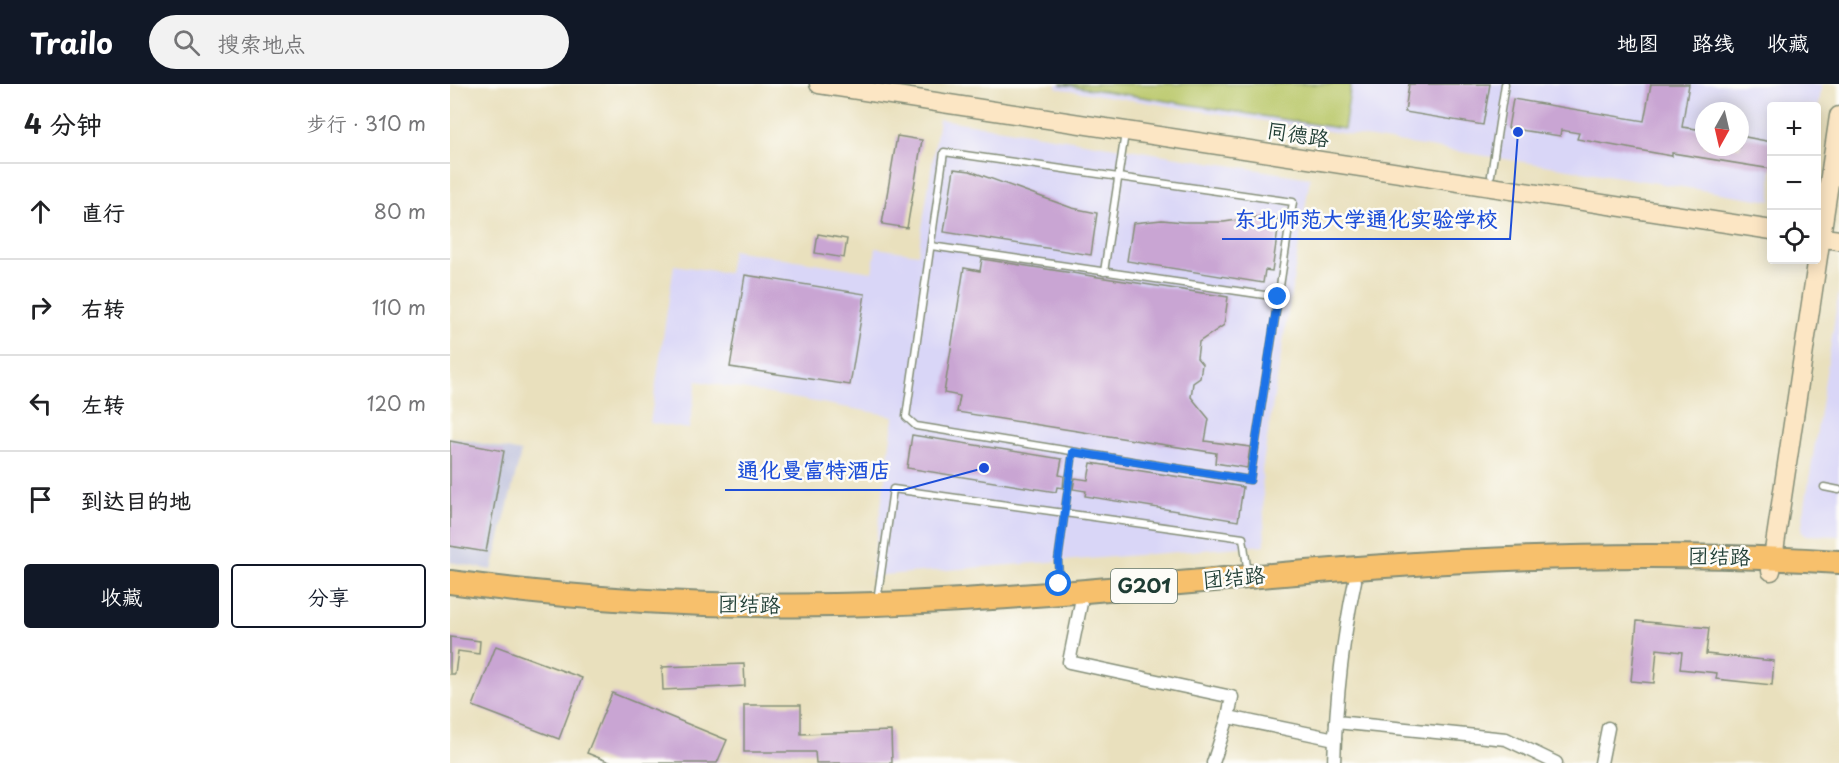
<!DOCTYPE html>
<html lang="zh">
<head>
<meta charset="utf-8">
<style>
	:root { --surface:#fff; --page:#f2f2f2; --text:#202124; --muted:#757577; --line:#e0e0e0; --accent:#111827 }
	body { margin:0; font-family:"Playpen Sans","LXGW WenKai TC",sans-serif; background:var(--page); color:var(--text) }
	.controls { position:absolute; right:18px; top:18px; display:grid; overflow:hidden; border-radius:6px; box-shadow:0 3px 15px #0003 }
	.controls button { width:54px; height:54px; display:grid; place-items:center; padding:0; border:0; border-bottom:2px solid var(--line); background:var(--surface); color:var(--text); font:30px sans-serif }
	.compass { position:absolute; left:1245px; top:18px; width:54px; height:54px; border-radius:50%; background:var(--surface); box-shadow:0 3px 15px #0003; rotate:188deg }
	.stop { position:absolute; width:18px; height:18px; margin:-14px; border:4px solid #1a73e8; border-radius:50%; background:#fff }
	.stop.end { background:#1a73e8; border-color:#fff; box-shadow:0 2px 6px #0008 }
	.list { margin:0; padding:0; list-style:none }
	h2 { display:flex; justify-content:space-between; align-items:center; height:78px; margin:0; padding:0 24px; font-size:26px }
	h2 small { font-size:20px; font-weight:400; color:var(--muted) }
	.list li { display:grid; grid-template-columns:39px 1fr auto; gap:18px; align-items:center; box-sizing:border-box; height:96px; padding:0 24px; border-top:2px solid var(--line) }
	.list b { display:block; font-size:22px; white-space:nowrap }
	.list em { font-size:20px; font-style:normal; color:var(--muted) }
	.actions { display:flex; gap:12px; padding:18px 24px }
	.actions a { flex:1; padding:14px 0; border:2px solid var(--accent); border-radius:6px; text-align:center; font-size:21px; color:var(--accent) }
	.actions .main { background:var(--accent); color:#fff }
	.icon { flex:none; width:33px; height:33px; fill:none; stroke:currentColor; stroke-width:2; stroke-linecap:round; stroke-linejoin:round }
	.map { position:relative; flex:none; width:1389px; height:679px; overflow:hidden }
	header { display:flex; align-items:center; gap:36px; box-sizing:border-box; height:84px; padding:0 30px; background:var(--accent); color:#fff }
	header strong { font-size:28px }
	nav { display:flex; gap:33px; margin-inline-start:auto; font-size:21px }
	.search { width:420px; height:54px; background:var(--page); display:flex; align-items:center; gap:15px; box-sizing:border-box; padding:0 21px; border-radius:33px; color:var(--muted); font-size:22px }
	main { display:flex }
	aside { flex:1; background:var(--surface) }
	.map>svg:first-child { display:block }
</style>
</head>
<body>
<header>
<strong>Trailo</strong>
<div class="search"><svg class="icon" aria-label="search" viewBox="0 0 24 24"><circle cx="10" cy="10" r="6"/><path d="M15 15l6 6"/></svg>搜索地点</div>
<nav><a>地图</a><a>路线</a><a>收藏</a></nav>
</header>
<main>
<aside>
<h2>4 分钟<small>步行 · 310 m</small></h2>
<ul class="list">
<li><svg class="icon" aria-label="ahead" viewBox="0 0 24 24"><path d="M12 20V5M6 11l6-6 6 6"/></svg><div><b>直行</b></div><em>80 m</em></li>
<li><svg class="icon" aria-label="right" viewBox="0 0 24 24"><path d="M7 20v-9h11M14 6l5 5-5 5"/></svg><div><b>右转</b></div><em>110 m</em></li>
<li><svg class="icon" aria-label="left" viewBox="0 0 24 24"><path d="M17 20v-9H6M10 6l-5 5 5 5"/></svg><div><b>左转</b></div><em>120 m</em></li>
<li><svg class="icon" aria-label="arrive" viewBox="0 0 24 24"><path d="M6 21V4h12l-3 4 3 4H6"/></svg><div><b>到达目的地</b></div></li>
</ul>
<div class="actions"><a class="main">收藏</a><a>分享</a></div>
</aside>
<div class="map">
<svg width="1389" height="679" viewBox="0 0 1389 679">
	<rect width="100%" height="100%" fill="#fdfcf7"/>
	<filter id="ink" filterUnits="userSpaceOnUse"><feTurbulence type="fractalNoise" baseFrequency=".0167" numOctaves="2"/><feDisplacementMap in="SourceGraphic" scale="12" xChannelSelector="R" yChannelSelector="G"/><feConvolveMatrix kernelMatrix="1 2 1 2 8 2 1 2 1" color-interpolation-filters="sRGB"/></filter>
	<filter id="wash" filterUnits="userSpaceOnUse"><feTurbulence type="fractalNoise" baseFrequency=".008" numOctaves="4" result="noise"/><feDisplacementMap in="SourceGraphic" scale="24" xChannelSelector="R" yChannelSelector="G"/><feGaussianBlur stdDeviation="1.35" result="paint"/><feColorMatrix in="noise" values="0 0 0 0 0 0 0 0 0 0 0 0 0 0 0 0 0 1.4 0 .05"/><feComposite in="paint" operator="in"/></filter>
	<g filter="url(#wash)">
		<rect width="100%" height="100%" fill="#e9e0bd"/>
		<!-- built -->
		<g fill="#d9d6f7" fill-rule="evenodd">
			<path d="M607,0H1372L1367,33L1366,22H1322L1321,117L606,4ZM1254,27H1290V63H1254Z"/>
			<path d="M489,35L860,94L812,386L815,461L421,492L444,332L247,297L239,345L200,339L224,181L278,189L282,166L422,188L426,164L468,170Z"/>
			<path d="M1389,208V452L1355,451L1351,447Z"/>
		</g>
		<!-- industrial -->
		<path fill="#c0c2dd" d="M0,353L71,368L42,486L0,478Z"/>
		<!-- green -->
		<path fill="#bac86a" stroke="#6c824f" stroke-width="1.5" d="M610,0H901L894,45Z"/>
		<g id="blocks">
			<!-- building -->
			<g fill="#c9a5d3">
				<path d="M959,0H1040L1033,41L955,28Z"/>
				<path d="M1201,0H1239L1232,43L1254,46V63H1290V52L1322,58V85L1222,69V72L1127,55L1129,49L1111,46L1110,52L1058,44L1063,15L1194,37Z"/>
				<path d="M447,52L472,56L457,144L432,140Z"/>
				<path d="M504,85L520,87L622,124L647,129L641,171L494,148Z"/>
				<path d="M814,132L827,134L825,146H828L822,187L815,186L813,199L677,177L683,139L712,136L733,138H774Z"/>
				<path d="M368,150L397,155L394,174L365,169Z"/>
				<path d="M532,175L778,213L774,241L749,258L747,274L752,280L750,294L743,299L741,313L759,335L755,357L800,363L797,384L765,379L766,369L507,328L510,312L494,309L514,184L530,187Z"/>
				<path d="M295,191L415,210L400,301L280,283Z"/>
				<path d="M462,351L612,375L609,391L614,392L613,404L607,403L606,408L457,384Z"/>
				<path d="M0,357L54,367L36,468L0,462Z"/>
				<path d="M641,379L793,403L788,437L635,412L636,407L623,405L625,394L638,396Z"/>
				<path d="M1187,537L1259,544L1256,570L1324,577L1322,601L1266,595L1267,589L1230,585L1232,568L1207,565L1204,599L1181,597Z"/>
				<path d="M0,553L30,557L29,570L8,567L5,590H0Z"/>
				<path d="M46,562L132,594L109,655L23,622Z"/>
				<path d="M294,580L295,602L213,606L212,583Z"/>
				<path d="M162,609L277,656L267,679H162L137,669Z"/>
				<path d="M294,621H351V650L441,647L442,679H366L365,668H294Z"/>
			</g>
		</g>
	</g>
	<g filter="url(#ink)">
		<use href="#blocks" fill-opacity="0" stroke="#848e78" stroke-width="1.5"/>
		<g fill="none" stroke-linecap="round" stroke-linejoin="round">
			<!-- lane casing -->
			<g stroke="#848e78" stroke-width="9">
				<g id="lane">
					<path d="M494,68L843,118L800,396L466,342L456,333Z"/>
					<path d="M1041,91L1055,0"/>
					<path d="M481,162L828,213"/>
					<path d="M654,188L675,49"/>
					<path d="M1374,403L1389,406"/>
					<path d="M610,505L608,477L623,368"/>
					<path d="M427,517L443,405L793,454L798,490"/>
				</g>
			</g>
			<!-- street casing -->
			<g stroke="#848e78" stroke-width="15">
				<g id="street">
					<path d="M631,519L619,578L782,613L778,633L763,679"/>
					<path d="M778,633L885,655"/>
					<path d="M886,638L1056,655L1106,679"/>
					<path d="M884,679C886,617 892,557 905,497"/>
					<path d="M1151,679L1158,644"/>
				</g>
			</g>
			<!-- secondary casing -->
			<g stroke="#848e78" stroke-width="21">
				<g id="secondary">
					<path d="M369,0L1322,146"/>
					<path d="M1366,153L1389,156"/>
					<path d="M1321,487L1389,32"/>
				</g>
			</g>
			<!-- highway casing -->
			<g stroke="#848e78" stroke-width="26">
				<path id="highway" d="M0,498C141,517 283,525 426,520C596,514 765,494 935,482C1086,471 1238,468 1389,478"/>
			</g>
			<!-- lane -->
			<use href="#lane" stroke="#fff" stroke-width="6"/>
			<!-- street -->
			<use href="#street" stroke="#fff" stroke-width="12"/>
			<!-- secondary -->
			<use href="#secondary" stroke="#fce6c4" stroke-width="18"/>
			<!-- highway -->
			<use href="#highway" stroke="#f7c06c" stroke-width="22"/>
		</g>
	</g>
	<g fill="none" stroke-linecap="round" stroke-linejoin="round" filter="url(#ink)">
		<!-- route -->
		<path stroke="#1a73e8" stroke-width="8" d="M609,500L608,477L623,368L800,396L828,213"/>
	</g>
	<g text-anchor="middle" stroke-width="5" stroke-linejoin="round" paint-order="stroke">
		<!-- shield labels -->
		<rect fill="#fdfcf7" stroke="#62766e" stroke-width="1.5" x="661" y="485" width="66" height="34" rx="4.5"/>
		<g font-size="20" font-weight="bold" fill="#1f3d34">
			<text x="694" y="509">G201</text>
		</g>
		<!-- street labels -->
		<g font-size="21" fill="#1f3d34" stroke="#fdfcf7">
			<text transform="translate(848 51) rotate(9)" y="7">同德路</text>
			<text transform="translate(1269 473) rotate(1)" y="7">团结路</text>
			<text transform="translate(784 494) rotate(-5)" y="7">团结路</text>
			<text transform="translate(299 521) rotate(1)" y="7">团结路</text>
		</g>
	</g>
	<!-- callouts -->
	<path fill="none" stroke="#1d4ed8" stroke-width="2" d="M1068 48L1060 155H772M534 384L453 406H275"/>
	<g fill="#1d4ed8" stroke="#fdfcf7" stroke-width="2">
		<circle cx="1068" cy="48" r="6"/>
		<circle cx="534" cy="384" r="6"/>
	</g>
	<g font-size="22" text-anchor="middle" font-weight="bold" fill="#1d4ed8" stroke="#fdfcf7" stroke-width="5" stroke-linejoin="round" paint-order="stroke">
		<text x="916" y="143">东北师范大学通化实验学校</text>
		<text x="364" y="394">通化曼富特酒店</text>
	</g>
</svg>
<div class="controls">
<button>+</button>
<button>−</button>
<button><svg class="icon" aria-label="locate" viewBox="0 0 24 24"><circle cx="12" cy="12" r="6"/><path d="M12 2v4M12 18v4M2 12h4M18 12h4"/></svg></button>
</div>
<svg class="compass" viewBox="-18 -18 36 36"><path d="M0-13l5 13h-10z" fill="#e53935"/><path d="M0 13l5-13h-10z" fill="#757577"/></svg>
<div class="stop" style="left:609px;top:500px"></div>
<div class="stop end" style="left:828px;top:213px"></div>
</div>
</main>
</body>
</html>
